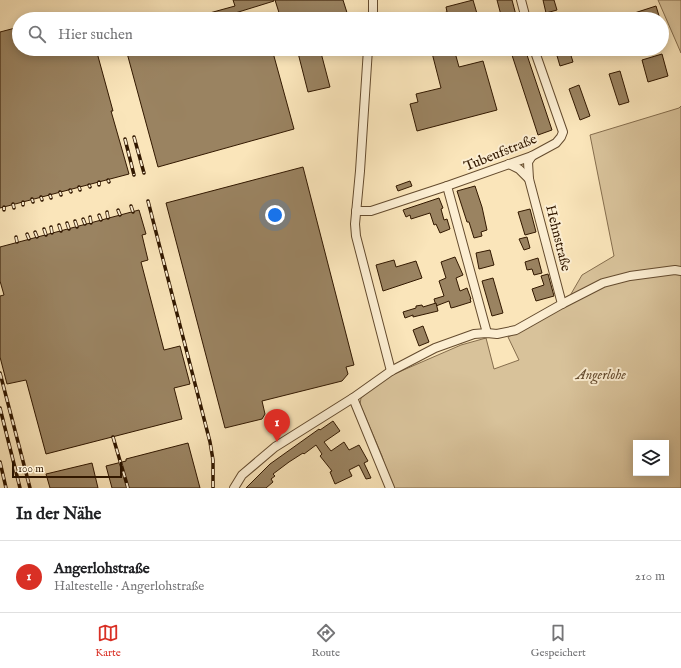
<!DOCTYPE html>
<html lang="de">
<head>
<meta charset="utf-8">
<style>
	:root { --surface:#fff; --page:#f6f6f6; --text:#202124; --muted:#757577; --line:#e0e0e0; --accent:#d93025 }
	body { margin:0; font-family:"IM FELL English",serif; background:var(--page); color:var(--text) }
	.controls { position:absolute; right:12px; bottom:12px; display:grid; overflow:hidden; border-radius:0px; box-shadow:0 2px 10px #0003 }
	.controls button { width:36px; height:36px; display:grid; place-items:center; padding:0; border:0; border-bottom:1px solid var(--line); background:var(--surface); color:var(--text); font:20px sans-serif }
	.scale { position:absolute; left:12px; bottom:10px; width:110px; box-sizing:border-box; padding-left:4px; border:2px solid #321800; border-top:0; font-size:11px; line-height:14px; white-space:nowrap; color:#321800; -webkit-text-stroke:3px #fceed2; paint-order:stroke }
	.you { position:absolute; left:275px; top:215px; width:14px; height:14px; margin:-10px; border:3px solid #fff; border-radius:50%; background:#1a73e8; box-shadow:0 0 0 6px #1a73e833 }
	.badge { display:grid; place-items:center; width:26px; height:26px; border-radius:50%; background:var(--accent); color:#fff; font-size:13px; font-weight:700 }
	.pin { position:absolute; translate:-50% -33px; filter:drop-shadow(0 1px 2px #0008) }
	.pin::after { content:''; position:absolute; top:21px; width:14px; height:12px; background:inherit; clip-path:polygon(0 0,100% 0,50% 100%) }
	.list { margin:0; padding:0; list-style:none }
	h2 { display:flex; justify-content:space-between; align-items:center; height:52px; margin:0; padding:0 16px; font-size:17px }
	h2 small { font-size:13px; font-weight:400; color:var(--muted) }
	.list li { display:grid; grid-template-columns:26px 1fr auto; gap:12px; align-items:center; box-sizing:border-box; height:72px; padding:0 16px; border-top:1px solid var(--line) }
	.list b { display:block; font-size:15px; white-space:nowrap }
	.list p { margin:0; font-size:13px; white-space:nowrap; color:var(--muted) }
	.list em { font-size:13px; font-style:normal; color:var(--muted) }
	.icon { flex:none; width:22px; height:22px; fill:none; stroke:currentColor; stroke-width:2; stroke-linecap:round; stroke-linejoin:round }
	.map { position:relative; flex:none; width:681px; height:488px; overflow:hidden }
	.search { position:absolute; background:var(--surface); box-shadow:0 2px 10px #0003; left:12px; right:12px; top:12px; height:44px; display:flex; align-items:center; gap:10px; box-sizing:border-box; padding:0 14px; border-radius:22px; color:var(--muted); font-size:15px }
	.sheet { height:124px; background:var(--surface) }
	nav { display:flex; justify-content:space-around; align-items:center; box-sizing:border-box; height:56px; border-top:1px solid var(--line); background:var(--surface); font-size:11px; color:var(--muted) }
	nav a { display:grid; justify-items:center; gap:2px }
	nav .on { color:var(--accent) }
	.map>svg:first-child { display:block }
</style>
</head>
<body>
<div class="map">
<svg width="681" height="488" viewBox="0 0 681 488">
	<rect width="100%" height="100%" fill="#fae5ba"/>
	<filter id="stains"><feTurbulence type="fractalNoise" baseFrequency=".005" numOctaves="4"/><feColorMatrix values="0 0 0 0 .2 0 0 0 0 .09 0 0 0 0 .02 0 0 0 .5 -.17"/></filter>
	<radialGradient id="worn" r=".72"><stop offset=".6" stop-color="#630" stop-opacity="0"/><stop offset="1" stop-color="#630" stop-opacity=".3"/></radialGradient>
	<!-- green -->
	<g fill="#d8c29a" stroke="#856d4d" fill-rule="evenodd">
		<path d="M658,0H681V53Z"/>
		<path d="M681,106V488H392L382,456L360,404L361,398L385,378L461,345L486,338L494,369L519,360L508,337L531,325L564,306L582,275L614,256L590,135L679,108ZM636,443H666V473H636Z"/>
	</g>
	<!-- building -->
	<g fill="#9a8361" stroke="#321800">
		<path d="M233,0H274V1L232,14L233,19H195V17L235,6Z"/>
		<path d="M275,0H343L349,19H281Z"/>
		<path d="M473,0L478,17L469,19H444L443,13L447,12L446,7Z"/>
		<path d="M497,0H512L517,19H502Z"/>
		<path d="M543,0H554L557,10L546,13Z"/>
		<path d="M656,6L660,19H619V18Z"/>
		<path d="M19,27V49H96L113,111H111L129,174L0,208V32Z"/>
		<path d="M141,49H272L294,129L158,167L127,53Z"/>
		<path d="M297,49H320L330,87L308,92Z"/>
		<path d="M431,49H454L459,67L483,61L497,110L417,131L410,104L418,102L416,94L441,88Z"/>
		<path d="M510,49H525L552,130L538,135Z"/>
		<path d="M555,49H569L573,62L560,66Z"/>
		<path d="M662,54L668,76L648,82L642,60Z"/>
		<path d="M620,71L629,102L619,105L609,74Z"/>
		<path d="M579,85L590,116L580,120L569,89Z"/>
		<path d="M303,167L354,365L346,367L348,374L342,381L262,401L265,414L262,419L225,428L166,203Z"/>
		<path d="M410,181L412,186L398,191L396,186Z"/>
		<path d="M475,186L482,207L487,230L481,232L482,236L474,238L469,222H467L457,191Z"/>
		<path d="M439,198L443,208L441,209L444,220L447,219L450,229L440,233L436,224L434,225L430,213L411,219L410,215L406,217L403,210Z"/>
		<path d="M530,209L536,232L525,235L518,212Z"/>
		<path d="M139,210L146,234L142,235L148,260L141,262L164,350L180,346L190,384L174,388L182,419L46,454L26,380L7,384L0,357V296L4,295L0,281V247Z"/>
		<path d="M527,237L530,248L524,250L519,239Z"/>
		<path d="M490,250L494,265L479,269L476,253Z"/>
		<path d="M455,257L463,275L456,278L460,291L467,288L471,299H470L471,302L455,307L451,308L449,301L436,306L434,299L444,296L439,281L446,278L441,262Z"/>
		<path d="M538,258L542,273L534,275L532,269L527,270L525,262Z"/>
		<path d="M394,260L396,267L416,261L422,278L383,291L376,265Z"/>
		<path d="M548,274L554,296L536,301L532,289L544,285L541,276Z"/>
		<path d="M493,278L503,313L492,316L482,281Z"/>
		<path d="M436,303L438,311L413,317V315L405,318L403,312L416,308V306L422,305L423,307Z"/>
		<path d="M423,326L429,342L419,346L413,330Z"/>
		<path d="M333,421L340,431L324,442L331,451L344,442L349,450L359,445L368,461L364,463L371,478L366,479L359,465L349,470L352,476L335,484L330,472L332,471L320,456L322,454L316,445L304,454L303,453L289,462L273,474L275,476L271,479L273,482L266,488H246L270,464L319,429L320,430Z"/>
		<path d="M188,443L200,488H112L106,466L126,461V459Z"/>
		<path d="M92,463L98,488H50L46,474Z"/>
	</g>
	<g fill="none" stroke-linecap="round" stroke-linejoin="round">
		<!-- minor casing -->
		<g stroke="#644b2e" stroke-width="10">
			<g id="minor">
				<path d="M521,0L526,19"/>
				<path d="M373,19V0"/>
				<path d="M368,49L360,171L355,224L356,236L391,371"/>
				<path d="M532,156L528,162L529,179L562,304"/>
				<path d="M509,164L519,169L529,179"/>
				<path d="M447,186L487,333"/>
				<path d="M356,211H371L447,186L532,156L556,143L561,137L563,132L534,49"/>
				<path d="M353,398L390,488"/>
				<path d="M234,488L242,475L275,447L353,398L391,371L435,348L474,334L487,333L497,334L516,330L562,304L603,283L630,276L675,270L681,271"/>
			</g>
		</g>
		<!-- minor -->
		<use href="#minor" stroke="#fceed2" stroke-width="8"/>
		<!-- rail casing -->
		<g stroke="#321800" stroke-width="3.5">
			<g id="rail">
				<path d="M134,137L144,173"/>
				<path d="M125,139L134,175"/>
				<path d="M108,180L109,182"/>
				<path d="M99,182V185"/>
				<path d="M89,185L90,187"/>
				<path d="M79,187L80,190"/>
				<path d="M70,190L71,192"/>
				<path d="M60,192L61,195"/>
				<path d="M50,195L51,198"/>
				<path d="M41,197L42,200"/>
				<path d="M32,199L33,202"/>
				<path d="M148,201L210,442L213,460V488"/>
				<path d="M23,202V205"/>
				<path d="M13,204L14,208"/>
				<path d="M131,206L133,212"/>
				<path d="M4,207V210"/>
				<path d="M118,210L120,215"/>
				<path d="M107,212L108,218"/>
				<path d="M99,215L101,220"/>
				<path d="M90,217L91,223"/>
				<path d="M83,219L85,224"/>
				<path d="M75,221L77,227"/>
				<path d="M67,223L69,229"/>
				<path d="M59,225L61,231"/>
				<path d="M51,227L52,233"/>
				<path d="M44,229L46,235"/>
				<path d="M35,232L37,237"/>
				<path d="M27,234L29,239"/>
				<path d="M16,237L17,242"/>
				<path d="M0,373L30,488"/>
				<path d="M0,408L20,488"/>
				<path d="M113,437L128,488"/>
				<path d="M0,462L6,488"/>
			</g>
		</g>
		<!-- rail -->
		<use href="#rail" stroke="#fceed2" stroke-width="2" stroke-dasharray="6" stroke-linecap="butt"/>
	</g>
	<g text-anchor="middle" stroke-width="4" stroke-linejoin="round" paint-order="stroke">
		<!-- street labels -->
		<g font-size="14" fill="#321800" stroke="#fceed2">
			<text transform="translate(500 152) rotate(-22)" y="5">Tubeufstraße</text>
			<text transform="translate(559 238) rotate(76)" y="5">Hehnstraße</text>
		</g>
		<!-- park labels -->
		<g font-size="14" font-style="italic" fill="#644b2e" stroke="#fceed2">
			<text x="601" y="379">Angerlohe</text>
		</g>
	</g>
	<rect width="100%" height="100%" filter="url(#stains)"/>
	<rect width="100%" height="100%" fill="url(#worn)"/>
</svg>
<div class="controls">
<button><svg class="icon" aria-label="layers" viewBox="0 0 24 24"><path d="M12 4l9 5-9 5-9-5zM3 14l9 5 9-5"/></svg></button>
</div>
<div class="scale">100 m</div>
<div class="you"></div>
<div class="pin badge" style="left:277px;top:442px">1</div>
<div class="search"><svg class="icon" aria-label="search" viewBox="0 0 24 24"><circle cx="10" cy="10" r="6"/><path d="M15 15l6 6"/></svg>Hier suchen</div>
</div>
<section class="sheet">
<h2>In der Nähe<small></small></h2>
<ul class="list">
<li><span class="badge">1</span><div><b>Angerlohstraße</b><p>Haltestelle · Angerlohstraße</p></div><em>210 m</em></li>
</ul>
</section>
<nav>
<a class="on"><svg class="icon" aria-label="map" viewBox="0 0 24 24"><path d="M3 6l6-2 6 2 6-2v14l-6 2-6-2-6 2zM9 4v14M15 6v14"/></svg>Karte</a>
<a><svg class="icon" aria-label="directions" viewBox="0 0 24 24"><path d="M12 3l9 9-9 9-9-9zM9 14v-3h6M13 9l2 2-2 2"/></svg>Route</a>
<a><svg class="icon" aria-label="saved" viewBox="0 0 24 24"><path d="M7 4h10v16l-5-4-5 4z"/></svg>Gespeichert</a>
</nav>
</body>
</html>
